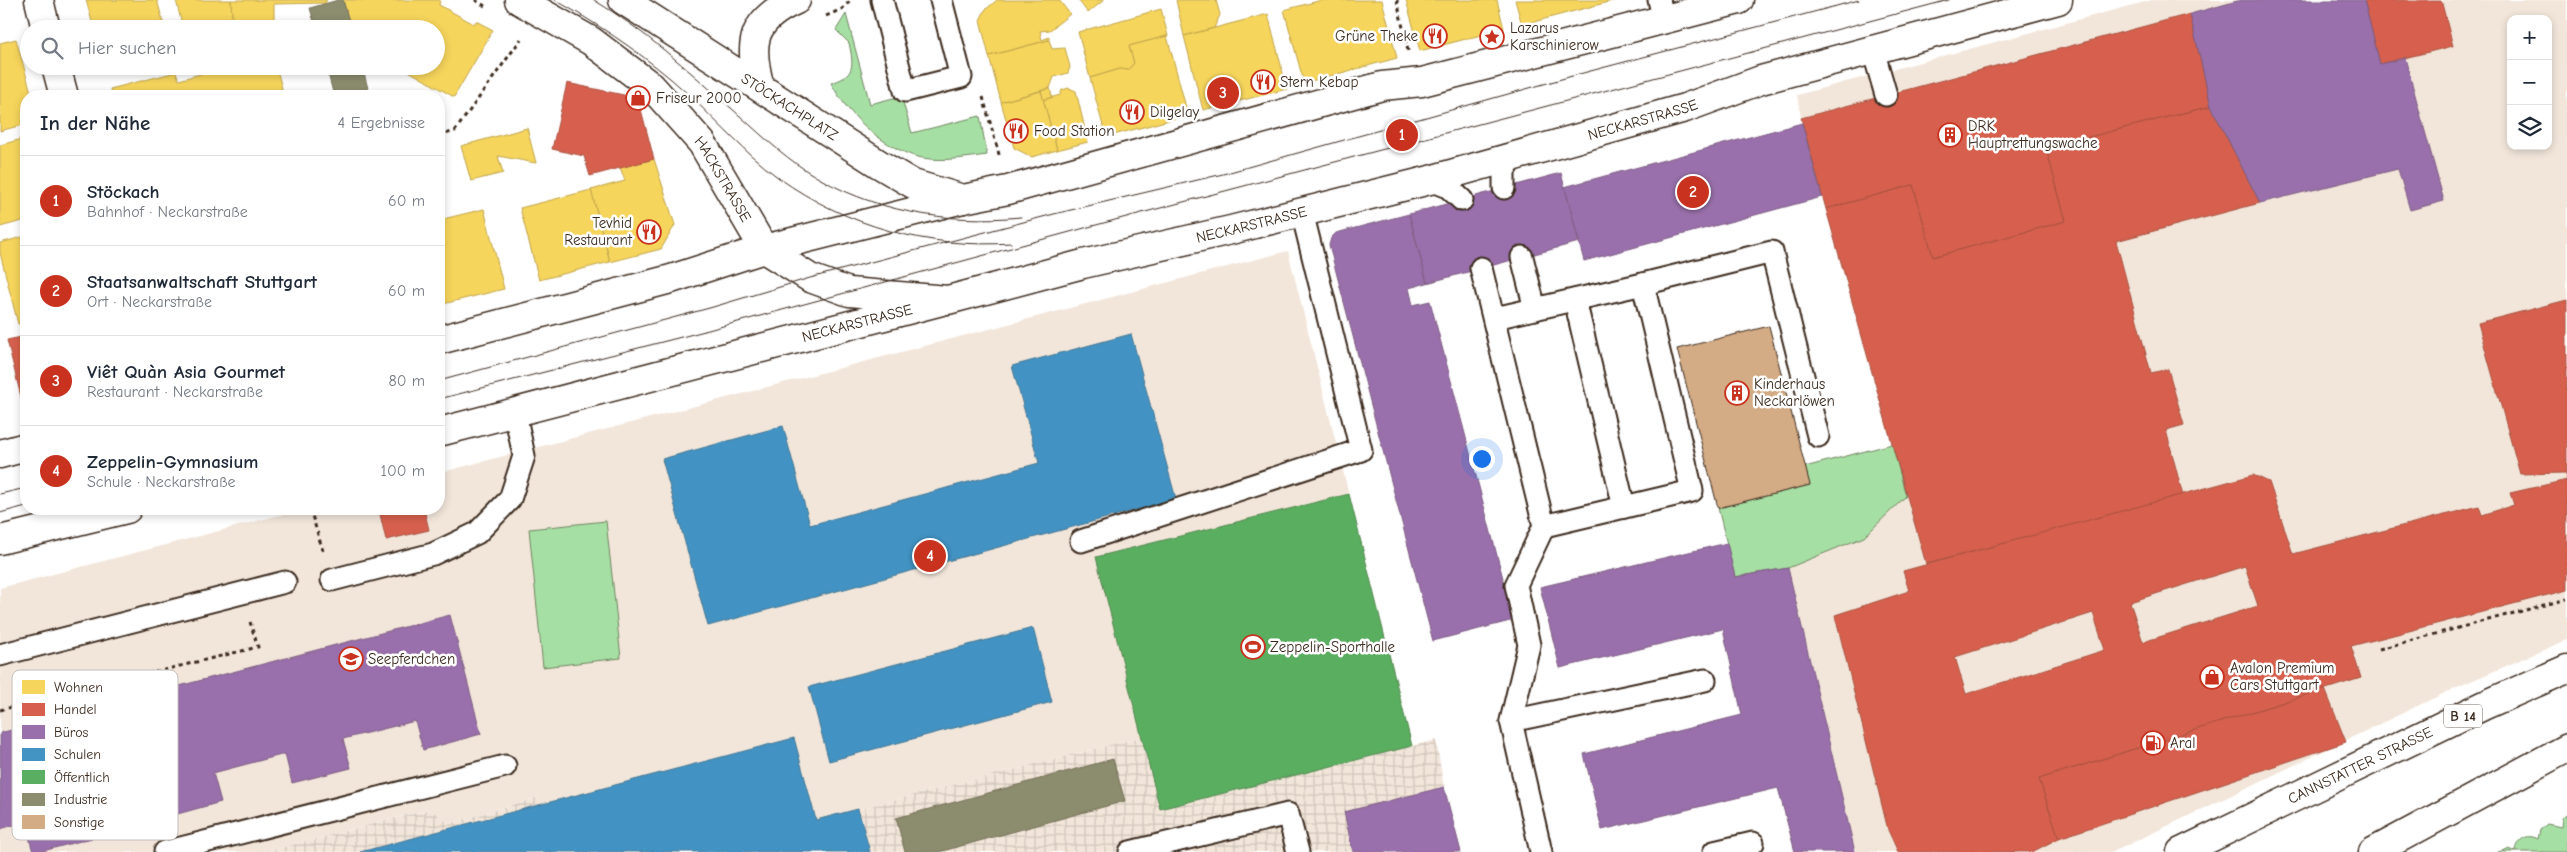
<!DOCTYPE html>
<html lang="de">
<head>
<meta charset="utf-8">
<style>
	:root { --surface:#fff; --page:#f6f6f7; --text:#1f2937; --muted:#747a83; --line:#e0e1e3; --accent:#c8321e }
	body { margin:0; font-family:"Comic Neue",sans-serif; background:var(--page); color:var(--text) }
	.controls { position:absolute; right:15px; top:15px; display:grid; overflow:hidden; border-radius:10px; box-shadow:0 2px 8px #0003 }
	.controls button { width:45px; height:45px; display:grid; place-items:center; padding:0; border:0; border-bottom:1px solid var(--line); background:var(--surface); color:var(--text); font:25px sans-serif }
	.you { position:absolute; left:1481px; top:458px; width:18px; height:18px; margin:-12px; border:4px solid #fff; border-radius:50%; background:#1a73e8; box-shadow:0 0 0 8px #1a73e833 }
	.badge { display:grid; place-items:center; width:32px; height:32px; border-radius:50%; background:var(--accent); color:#fff; font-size:16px; font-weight:700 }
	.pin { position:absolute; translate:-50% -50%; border:2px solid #fff; box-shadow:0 1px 5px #0006 }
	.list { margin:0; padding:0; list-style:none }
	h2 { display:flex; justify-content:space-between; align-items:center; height:65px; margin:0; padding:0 20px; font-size:21px }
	h2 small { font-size:16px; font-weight:400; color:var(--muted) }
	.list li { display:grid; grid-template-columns:32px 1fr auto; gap:15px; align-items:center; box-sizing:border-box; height:90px; padding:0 20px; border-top:1px solid var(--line) }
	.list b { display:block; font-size:19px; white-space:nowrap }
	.list p { margin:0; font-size:16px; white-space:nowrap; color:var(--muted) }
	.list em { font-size:16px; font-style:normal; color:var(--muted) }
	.icon { flex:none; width:28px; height:28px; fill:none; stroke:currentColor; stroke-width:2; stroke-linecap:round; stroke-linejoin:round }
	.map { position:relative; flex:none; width:2567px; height:852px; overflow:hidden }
	.search { position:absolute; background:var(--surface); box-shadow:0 2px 8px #0003; left:20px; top:20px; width:425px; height:55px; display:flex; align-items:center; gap:12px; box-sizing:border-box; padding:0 18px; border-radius:28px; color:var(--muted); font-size:19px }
	.panel { position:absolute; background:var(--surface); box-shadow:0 2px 8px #0003; left:20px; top:90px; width:425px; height:425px; border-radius:20px }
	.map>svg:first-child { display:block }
</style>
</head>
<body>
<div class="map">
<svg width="2567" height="852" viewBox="0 0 2567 852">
	<defs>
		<pattern id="industrial-grid" width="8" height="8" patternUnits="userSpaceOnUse" patternTransform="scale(1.25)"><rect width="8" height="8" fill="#f2e6da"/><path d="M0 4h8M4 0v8" fill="none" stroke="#d0c5bb"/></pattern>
	</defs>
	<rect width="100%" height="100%" fill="#fff"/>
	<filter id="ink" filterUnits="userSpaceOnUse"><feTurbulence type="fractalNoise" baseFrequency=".02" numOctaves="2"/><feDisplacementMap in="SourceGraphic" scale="10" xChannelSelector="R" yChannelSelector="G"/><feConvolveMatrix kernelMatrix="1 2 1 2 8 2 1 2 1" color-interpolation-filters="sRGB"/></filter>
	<g filter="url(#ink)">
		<!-- built -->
		<g fill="#f2e6da" fill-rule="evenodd">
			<path d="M2152,0H2567V640L2457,687L2113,852H1855L1788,568L1864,537L1906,495L1822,197L1801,118L1797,95ZM2511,19H2548V146H2511Z"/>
			<path d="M1288,251L1412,746L1160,809L1141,737L816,820L794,738L540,805L538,797L449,824L429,809L265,852H0V588L303,509H439V473Z"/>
		</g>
		<!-- industrial -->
		<path fill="url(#industrial-grid)" d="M1141,737L1160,809L1436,740L1444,787L1461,852H265L430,809L449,824L538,797L540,804L794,738L816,820Z"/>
		<!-- green -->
		<g fill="#a6dfa3" stroke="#708460">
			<path d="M846,14L870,104L901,96L912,133L980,116L987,155C964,158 937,163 914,156C879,144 848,115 831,83C855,76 854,66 849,43L836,30Z"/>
			<path d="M1892,444L1906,496L1864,537L1788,568L1735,577L1718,508L1809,485L1805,467Z"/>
			<path d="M606,521L621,658L543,667L529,529Z"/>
			<path d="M2567,813V852H2498L2508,849L2516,852C2517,839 2527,833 2538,839L2540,830L2547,824L2561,827L2562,818Z"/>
		</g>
		<!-- homes -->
		<g fill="#f6d55c" stroke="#bea249">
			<path d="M86,0H157L165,29H94Z"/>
			<path d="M176,0H231L233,29H183Z"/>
			<path d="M231,0H327L325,3L274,4V29H233Z"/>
			<path d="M343,0H440L439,5L474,24L476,21L493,30L454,97L400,66H436V29H351Z"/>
			<path d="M997,0H1059L1070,14L1050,30L1040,31L1042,40L1049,37V40L989,56L980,20L985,10Z"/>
			<path d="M1078,0H1104L1088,13Z"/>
			<path d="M1176,0H1216L1220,15L1214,28L1184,36Z"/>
			<path d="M1322,0H1382L1397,58L1304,83L1284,10Z"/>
			<path d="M1406,0H1497L1504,29L1420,51Z"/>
			<path d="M1515,0H1616L1522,25Z"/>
			<path d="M1161,9L1168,36L1129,46L1134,63L1128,70L1120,69L1090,78L1078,32Z"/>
			<path d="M1268,14L1287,89L1203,110L1184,36Z"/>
			<path d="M1167,36L1188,115L1106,137L1090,78L1120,69L1128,70L1134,63L1129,46Z"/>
			<path d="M16,39L32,96H26V124L0,131V43Z"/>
			<path d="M1049,40L1052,49L1065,48L1070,67L1068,73L1054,77L1050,88L1001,102L989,56Z"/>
			<path d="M106,66H132L108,73Z"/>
			<path d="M228,66H276L284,96H112L110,89L176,72L179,80Z"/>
			<path d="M1050,88L1052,97L1043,100L1041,91Z"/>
			<path d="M1069,88L1076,91L1088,142L1057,150L1043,100L1060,95L1062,90Z"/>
			<path d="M1041,91L1057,150L1032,157L1014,148L1001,102Z"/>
			<path d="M527,128L536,163L498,156L503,173L471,181L461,146Z"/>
			<path d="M26,138V220L0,227V145Z"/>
			<path d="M654,159L675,225L661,249L610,262L591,190L625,181L620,167Z"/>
			<path d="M591,190L610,262L539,280L520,208Z"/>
			<path d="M484,209L504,289L439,305V220Z"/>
			<path d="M26,236V322L18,324L0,253V243Z"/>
		</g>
		<!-- shops -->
		<g fill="#d6604d" stroke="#a8503f" fill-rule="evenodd">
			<path d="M2364,0H2441L2453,46L2380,64Z"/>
			<path d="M2190,14L2211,106L2046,148L2066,221L1933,257L1913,185L1826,209L1801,118Z"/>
			<path d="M567,83L638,98L654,159L590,176L584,156L552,149Z"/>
			<path d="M2211,106L2260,203L2116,241L2151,373L2168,369L2184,425L2166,430L2183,496L1926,564L1826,209L1913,185L1933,257L2066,221L2046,148Z"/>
			<path d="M2567,300V590L2351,646L2361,678L2039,779L2059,838L2032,852H1898L1888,830L1835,615L1909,591L1903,571L2253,475L2269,482L2293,554L2479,506L2482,515L2514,505L2510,493L2567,480L2566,473L2520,474L2478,323ZM2245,566L2258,606L2143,642L2130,602ZM2093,613L2105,650L1966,694L1955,657Z"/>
			<path d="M26,336V417L7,340Z"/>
			<path d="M384,509H424L429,530L386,540L379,510Z"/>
			<path d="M2325,689L2346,742L2059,838L2039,779Z"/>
		</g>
		<!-- offices -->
		<g fill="#9970ab" stroke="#7d5b81">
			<path d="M2241,0H2364L2380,64L2405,58L2444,201L2410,210L2398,169L2260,203L2211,106L2190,14Z"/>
			<path d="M1802,123L1822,197L1584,261L1564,187Z"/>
			<path d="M1561,173L1579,242L1427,283L1409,214Z"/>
			<path d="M1409,214L1427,283L1409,288L1413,305L1430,301L1514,620L1433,641L1329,245L1331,238L1336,233Z"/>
			<path d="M1727,543L1735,577L1788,568L1855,852H1795L1778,788L1602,830L1584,754L1742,715L1723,629L1560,668L1540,587Z"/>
			<path d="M450,615L481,734L423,750L415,721L343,739L351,768L292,783L285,754L213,773L221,802L163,818L155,788L83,807L92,838L39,852H33L25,822L0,829V733Z"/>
			<path d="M1444,787L1461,852H1353L1344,812Z"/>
		</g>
		<!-- schools -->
		<g fill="#4393c3" stroke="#417492">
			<path d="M1131,334L1176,499L708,626L662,459L783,426L810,525L1039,463L1012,366Z"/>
			<path d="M1033,628L1052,702L829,761L809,687Z"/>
			<path d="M794,738L816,820L858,809L870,852H360Z"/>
		</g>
		<!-- public -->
		<path fill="#5aae61" stroke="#51864d" d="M1349,494L1412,746L1160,809L1096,557Z"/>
		<!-- industry -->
		<g fill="#8c8c6e" stroke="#746f56">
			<path d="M338,0H343L351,29H316L310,8Z"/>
			<path d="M326,66H362L370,96H334Z"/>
			<path d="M1113,759L1125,801L939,852H905L896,818Z"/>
		</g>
		<!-- building -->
		<path fill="#d3ab84" stroke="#3b2a1e" d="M1769,326L1810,485L1718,508L1677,349Z"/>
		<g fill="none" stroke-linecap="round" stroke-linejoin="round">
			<!-- service casing -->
			<g stroke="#3b2a1e" stroke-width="25">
				<g id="service">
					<path d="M882,0L905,91L961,77L941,0"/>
					<path d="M1659,0L1664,20"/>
					<path d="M1873,50L1886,95"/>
					<path d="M1430,180L1448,187L1462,200"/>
					<path d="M1504,188V171L1513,156"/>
					<path d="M1522,257L1535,309"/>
					<path d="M1481,268L1544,526L1692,491L1643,284L1495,318"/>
					<path d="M1643,284L1772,252L1818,436"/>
					<path d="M1575,300L1624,507"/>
					<path d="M1081,541L1361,450L1302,212"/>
					<path d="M332,580L433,554L477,533L510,499L524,456L515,413"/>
					<path d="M0,655L285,582"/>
					<path d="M1511,721L1705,680"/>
					<path d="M165,852L505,766"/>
					<path d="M1130,852L1288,814L1298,852"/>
					<path d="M1541,852L1511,721L1529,645L1516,585L1544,526"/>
					<path d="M1714,852L1753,843"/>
				</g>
			</g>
			<!-- minor casing -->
			<g stroke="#3b2a1e" stroke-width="31">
				<g id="minor">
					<path d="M39,0L46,29"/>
					<path d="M56,66L64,96"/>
					<path d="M760,87C748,43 751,20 796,0"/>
				</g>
			</g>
			<!-- tertiary casing -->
			<g stroke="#3b2a1e" stroke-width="31">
				<g id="tertiary">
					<path d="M439,340L671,279L764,249L963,199"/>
					<path id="s1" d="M439,432L942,301"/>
					<path d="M0,454L26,447"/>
					<path d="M0,540L127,509"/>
				</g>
			</g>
			<!-- secondary casing -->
			<g stroke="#3b2a1e" stroke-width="31">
				<g id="secondary">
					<path id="s2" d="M519,0L591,41L652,87L702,143L764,249L810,278L849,292L948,300L1083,264L1231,230L1430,180L1685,108L1761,80L2058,0"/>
					<path id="s3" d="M623,0L879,164L913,184L963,199L1008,190L1382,86L1422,82L1739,0"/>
				</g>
			</g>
			<!-- primary casing -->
			<g stroke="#3b2a1e" stroke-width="31">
				<g id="primary">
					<path id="s4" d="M2181,852L2485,705L2567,669"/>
					<path d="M2373,852L2567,748"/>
				</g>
			</g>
			<!-- path -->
			<g stroke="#3b2a1e" stroke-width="3" stroke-dasharray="4 4" stroke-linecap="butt">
				<path d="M475,0L485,6"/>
				<path d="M1397,0L1408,51"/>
				<path d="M826,16L842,9L851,0"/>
				<path d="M983,97L1000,158"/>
				<path d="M439,136L455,131L521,39"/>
				<path d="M310,509L323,551"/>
				<path d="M2379,649L2567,599"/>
				<path d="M0,710L258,647L250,622"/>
			</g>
			<!-- service -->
			<use href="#service" stroke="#fff" stroke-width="21"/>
			<!-- minor -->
			<use href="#minor" stroke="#fff" stroke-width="28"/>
			<!-- tertiary -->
			<use href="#tertiary" stroke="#fff" stroke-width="28"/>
			<!-- secondary -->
			<use href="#secondary" stroke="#fff" stroke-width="28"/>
			<!-- primary -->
			<use href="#primary" stroke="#fff" stroke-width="28"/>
			<!-- tram -->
			<g stroke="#3b2a1e" stroke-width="1">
				<path d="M555,0C596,23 634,48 671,79C708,110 740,150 779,178C846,226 929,249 1011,243"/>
				<path d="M594,0C644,30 687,69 731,108C755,129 779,153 807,171C872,212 946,224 1021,217"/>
				<path d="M439,381L713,307L810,278L1054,214L1223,174L1583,73L1859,0"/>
				<path d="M439,399L701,332L1081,229L1949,0"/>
				<path d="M0,494L26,488"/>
				<path d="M0,513L26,506"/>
			</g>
		</g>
	</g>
	<!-- icons -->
	<defs>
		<g id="restaurant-ring" transform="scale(1.25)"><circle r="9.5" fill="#fff" stroke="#c8321e" stroke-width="1.5"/><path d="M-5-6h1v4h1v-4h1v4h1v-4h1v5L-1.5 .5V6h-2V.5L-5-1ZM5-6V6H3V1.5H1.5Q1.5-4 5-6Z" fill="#c8321e"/></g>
		<g id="sight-ring" transform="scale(1.25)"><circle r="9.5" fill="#fff" stroke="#c8321e" stroke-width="1.5"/><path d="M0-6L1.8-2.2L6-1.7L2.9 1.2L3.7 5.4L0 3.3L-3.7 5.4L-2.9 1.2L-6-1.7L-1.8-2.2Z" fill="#c8321e"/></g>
		<g id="shop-ring" transform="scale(1.25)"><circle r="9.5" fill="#fff" stroke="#c8321e" stroke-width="1.5"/><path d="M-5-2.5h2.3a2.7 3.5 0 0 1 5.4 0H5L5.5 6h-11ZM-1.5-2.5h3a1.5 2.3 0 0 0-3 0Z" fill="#c8321e"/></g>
		<g id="building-ring" transform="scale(1.25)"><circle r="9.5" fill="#fff" stroke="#c8321e" stroke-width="1.5"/><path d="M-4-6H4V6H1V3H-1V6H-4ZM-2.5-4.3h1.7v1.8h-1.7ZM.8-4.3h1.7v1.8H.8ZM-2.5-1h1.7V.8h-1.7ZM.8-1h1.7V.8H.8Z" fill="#c8321e"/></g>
		<g id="stadium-ring" transform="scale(1.25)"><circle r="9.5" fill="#fff" stroke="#c8321e" stroke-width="1.5"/><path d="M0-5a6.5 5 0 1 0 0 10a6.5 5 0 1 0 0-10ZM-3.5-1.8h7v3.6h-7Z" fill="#c8321e"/></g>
		<g id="school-ring" transform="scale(1.25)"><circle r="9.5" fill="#fff" stroke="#c8321e" stroke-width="1.5"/><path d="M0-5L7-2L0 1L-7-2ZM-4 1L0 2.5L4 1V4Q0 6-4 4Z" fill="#c8321e"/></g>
		<g id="fuel-ring" transform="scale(1.25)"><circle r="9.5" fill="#fff" stroke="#c8321e" stroke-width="1.5"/><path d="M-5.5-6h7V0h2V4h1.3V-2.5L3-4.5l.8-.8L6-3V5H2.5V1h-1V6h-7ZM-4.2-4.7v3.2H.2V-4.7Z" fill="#c8321e"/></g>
	</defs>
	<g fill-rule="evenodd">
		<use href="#restaurant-ring" x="1435" y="36"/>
		<use href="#sight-ring" x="1492" y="37"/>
		<use href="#restaurant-ring" x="1263" y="82"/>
		<use href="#shop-ring" x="638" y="98"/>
		<use href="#restaurant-ring" x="1132" y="112"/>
		<use href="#restaurant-ring" x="1016" y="131"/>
		<use href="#building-ring" x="1950" y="135"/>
		<use href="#restaurant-ring" x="649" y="232"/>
		<use href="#building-ring" x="1737" y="393"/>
		<use href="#stadium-ring" x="1253" y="647"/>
		<use href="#school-ring" x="351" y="659"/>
		<use href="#shop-ring" x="2212" y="677"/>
		<use href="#fuel-ring" x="2153" y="743"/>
	</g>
	<g text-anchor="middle" stroke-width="5" stroke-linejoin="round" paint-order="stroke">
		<!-- shield labels -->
		<rect fill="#fff" stroke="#766a62" stroke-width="1" x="2444" y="704.5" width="38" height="23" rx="4"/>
		<g font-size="14" font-weight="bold" fill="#3b2a1e">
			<text x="2463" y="721">B 14</text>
		</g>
		<!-- poi labels -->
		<g font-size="15" fill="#3b2a1e" stroke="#fff" text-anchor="start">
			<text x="1510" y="33">Lazarus<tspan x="1510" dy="17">Karschinierow</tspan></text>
			<text x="1418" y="41" text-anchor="end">Grüne Theke</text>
			<text x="1280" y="87">Stern Kebap</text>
			<text x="656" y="103">Friseur 2000</text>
			<text x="1150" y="117">Dilgelay</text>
			<text x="1968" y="131">DRK<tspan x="1968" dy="17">Hauptrettungswache</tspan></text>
			<text x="1034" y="136">Food Station</text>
			<text x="632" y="228" text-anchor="end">Tevhid<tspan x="632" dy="17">Restaurant</tspan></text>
			<text x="1754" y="389">Kinderhaus<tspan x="1754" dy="17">Neckarlöwen</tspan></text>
			<text x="1270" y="652">Zeppelin-Sporthalle</text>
			<text x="368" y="664">Seepferdchen</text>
			<text x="2230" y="673">Avalon Premium<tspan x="2230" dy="17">Cars Stuttgart</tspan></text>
			<text x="2170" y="748">Aral</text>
		</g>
		<!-- street labels -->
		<g font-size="15" fill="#3b2a1e" stroke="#fff">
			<text dy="5" stroke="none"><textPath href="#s3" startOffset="198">STÖCKACHPLATZ</textPath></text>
			<text dy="5" stroke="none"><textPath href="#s2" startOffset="1270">NECKARSTRASSE</textPath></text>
			<text dy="5" stroke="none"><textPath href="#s2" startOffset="276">HACKSTRASSE</textPath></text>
			<text dy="5" stroke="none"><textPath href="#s2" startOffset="865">NECKARSTRASSE</textPath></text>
			<text dy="5" stroke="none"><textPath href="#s1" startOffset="432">NECKARSTRASSE</textPath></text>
			<text dy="5" stroke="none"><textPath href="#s4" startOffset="199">CANNSTATTER STRASSE</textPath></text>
		</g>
	</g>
	<!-- legend -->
	<rect x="12" y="670" width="166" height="170" rx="8" fill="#fff" stroke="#c4bfbc" stroke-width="1"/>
	<rect x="22" y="680" width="23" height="14" fill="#f6d55c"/>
	<rect x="22" y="703" width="23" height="13" fill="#d6604d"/>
	<rect x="22" y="725" width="23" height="14" fill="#9970ab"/>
	<rect x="22" y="748" width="23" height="13" fill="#4393c3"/>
	<rect x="22" y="770" width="23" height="14" fill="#5aae61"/>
	<rect x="22" y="793" width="23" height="13" fill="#8c8c6e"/>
	<rect x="22" y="815" width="23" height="14" fill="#d3ab84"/>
	<g font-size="14" fill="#3b2a1e">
		<text x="54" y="692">Wohnen</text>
		<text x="54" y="714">Handel</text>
		<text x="54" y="737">Büros</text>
		<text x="54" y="759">Schulen</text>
		<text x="54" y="782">Öffentlich</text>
		<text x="54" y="804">Industrie</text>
		<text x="54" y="827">Sonstige</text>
	</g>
</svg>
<div class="controls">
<button>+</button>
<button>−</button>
<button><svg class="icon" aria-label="layers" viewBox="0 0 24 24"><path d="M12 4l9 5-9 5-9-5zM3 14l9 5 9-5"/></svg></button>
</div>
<div class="you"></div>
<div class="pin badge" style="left:1402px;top:135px">1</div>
<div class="pin badge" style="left:1693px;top:192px">2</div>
<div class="pin badge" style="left:1223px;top:93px">3</div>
<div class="pin badge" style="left:930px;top:556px">4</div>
<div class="search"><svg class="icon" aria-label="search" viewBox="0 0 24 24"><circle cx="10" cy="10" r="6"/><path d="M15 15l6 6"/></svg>Hier suchen</div>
<section class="panel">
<h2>In der Nähe<small>4 Ergebnisse</small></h2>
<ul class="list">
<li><span class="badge">1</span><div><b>Stöckach</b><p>Bahnhof · Neckarstraße</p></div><em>60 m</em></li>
<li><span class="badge">2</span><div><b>Staatsanwaltschaft Stuttgart</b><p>Ort · Neckarstraße</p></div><em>60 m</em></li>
<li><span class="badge">3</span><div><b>Viêt Quàn Asia Gourmet</b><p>Restaurant · Neckarstraße</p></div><em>80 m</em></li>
<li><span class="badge">4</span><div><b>Zeppelin-Gymnasium</b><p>Schule · Neckarstraße</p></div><em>100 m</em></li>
</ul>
</section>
</div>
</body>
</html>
